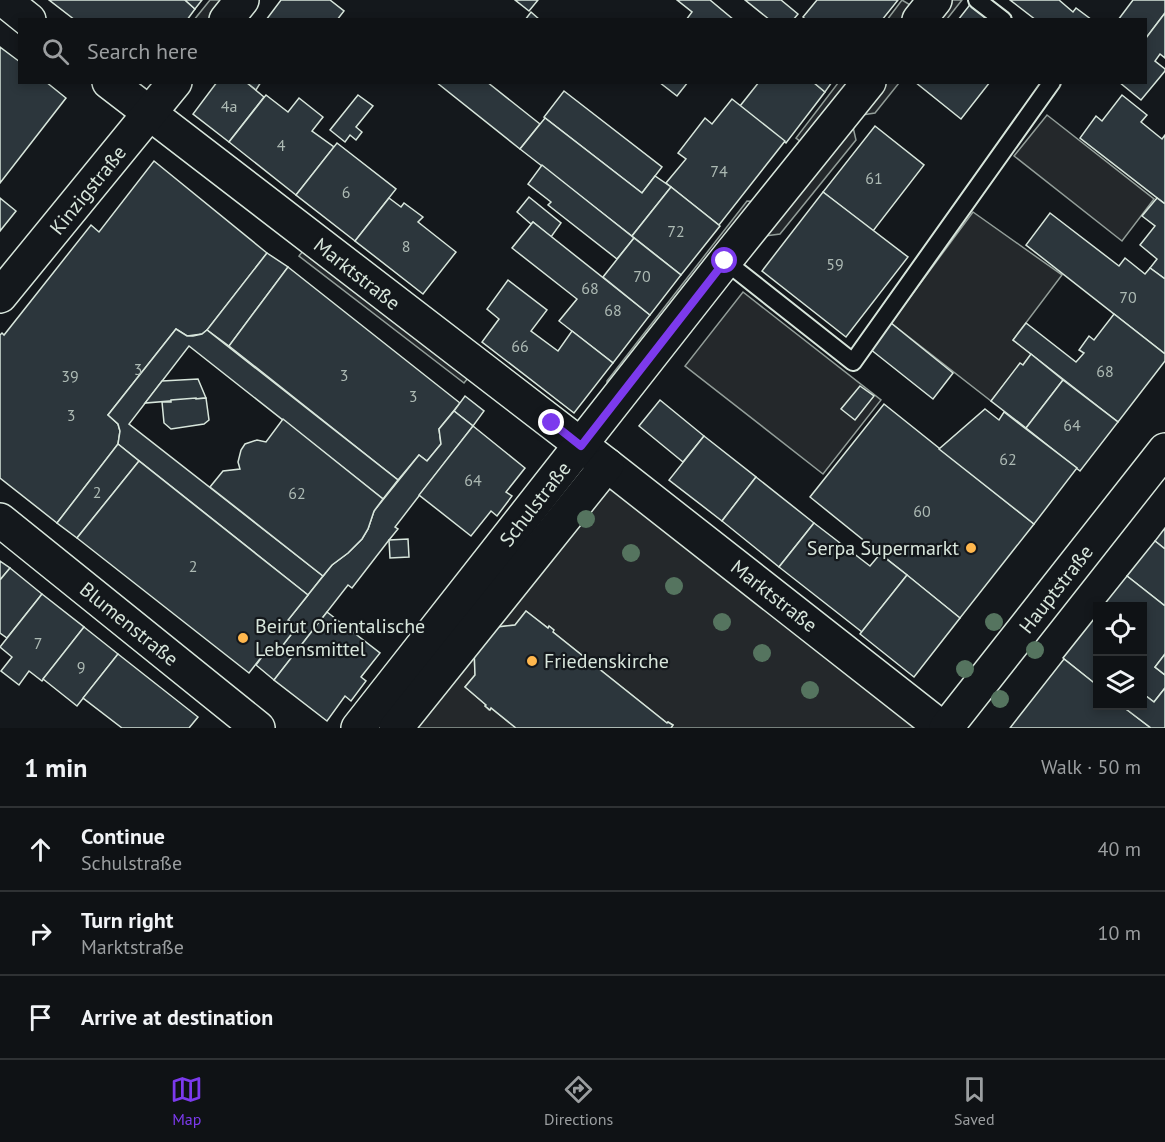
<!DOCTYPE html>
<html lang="en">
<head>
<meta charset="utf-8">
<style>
	:root { --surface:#0f1215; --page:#181b1e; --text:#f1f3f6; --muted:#9b9ea0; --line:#2f3234; --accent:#7c3aed }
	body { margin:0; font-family:"PT Sans",sans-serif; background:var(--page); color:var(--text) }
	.controls { position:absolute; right:18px; bottom:18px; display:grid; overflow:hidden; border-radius:0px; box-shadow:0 3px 9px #0003 }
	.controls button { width:54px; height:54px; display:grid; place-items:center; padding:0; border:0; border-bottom:2px solid var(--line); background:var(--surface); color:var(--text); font:30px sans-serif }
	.stop { position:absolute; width:18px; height:18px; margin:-14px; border:4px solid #7c3aed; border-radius:50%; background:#fff }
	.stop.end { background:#7c3aed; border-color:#fff; box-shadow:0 2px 6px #0008 }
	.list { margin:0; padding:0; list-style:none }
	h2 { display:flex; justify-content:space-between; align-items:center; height:78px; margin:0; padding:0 24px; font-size:26px }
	h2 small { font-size:20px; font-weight:400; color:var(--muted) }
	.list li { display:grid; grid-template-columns:39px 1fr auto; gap:18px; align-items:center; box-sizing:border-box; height:84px; padding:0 24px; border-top:2px solid var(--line) }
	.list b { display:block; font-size:22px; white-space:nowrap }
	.list p { margin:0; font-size:20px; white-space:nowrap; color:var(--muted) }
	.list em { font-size:20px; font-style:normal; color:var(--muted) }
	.icon { flex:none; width:33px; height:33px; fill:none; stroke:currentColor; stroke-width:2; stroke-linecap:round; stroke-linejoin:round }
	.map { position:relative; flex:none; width:1165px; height:728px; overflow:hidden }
	.search { position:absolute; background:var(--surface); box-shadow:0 3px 9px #0003; left:18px; right:18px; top:18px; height:66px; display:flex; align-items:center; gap:15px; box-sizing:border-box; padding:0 21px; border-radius:0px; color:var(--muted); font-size:22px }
	.sheet { height:330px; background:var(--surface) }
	nav { display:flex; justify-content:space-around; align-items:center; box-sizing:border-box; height:84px; border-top:2px solid var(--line); background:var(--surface); font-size:16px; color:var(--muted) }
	nav a { display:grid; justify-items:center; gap:3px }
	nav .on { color:var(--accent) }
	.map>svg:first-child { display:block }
</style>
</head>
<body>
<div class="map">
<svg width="1165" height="728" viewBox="0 0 1165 728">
	<rect width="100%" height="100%" fill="#14181c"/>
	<!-- parking -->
	<g fill="#24282b" stroke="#939e99" stroke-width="1.5">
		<path d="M210,0H224L211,19L194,20Z"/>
		<path d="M902,0L912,6L901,19L887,20Z"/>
		<path d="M949,0H962L947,19L934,20Z"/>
		<path d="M838,83H853L805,145L796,138Z"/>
		<path d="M886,83H899L875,113L862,115Z"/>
		<path d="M1047,115L1154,199L1122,241L1014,156Z"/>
		<path d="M853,127L856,140L780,234L765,236Z"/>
		<path d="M747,201L761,202L608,399L607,381Z"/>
		<path d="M973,212L1062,275L1013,340L1031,354L1023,365L1020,364L991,401L891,323Z"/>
		<path d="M307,246L472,373L464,383L299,256Z"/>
		<path d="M743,292L881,400L823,474L685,366Z"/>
		<path d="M607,465L942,728H671L673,725L668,722L667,723L553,632L549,627L548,628L526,611L515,625L489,628L474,647L475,675L465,687L486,705L485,706L489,710L491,708L516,728H396Z"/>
	</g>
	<!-- building -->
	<g fill="#2c363c" stroke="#d8e6dc" stroke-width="1.5">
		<path d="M49,0H185L195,9L187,20H75Z"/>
		<path d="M185,0H202L195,9Z"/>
		<path d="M281,0H330L344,11L337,20H266Z"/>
		<path d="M515,0H538L529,11Z"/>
		<path d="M677,0H710L734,20H686L692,12Z"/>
		<path d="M745,0H781L798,14L793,20H770Z"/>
		<path d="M817,0H898L882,20H806L803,17Z"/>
		<path d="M1010,0H1059L1073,12L1076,8L1092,20H1036Z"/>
		<path d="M1133,0H1165V13L1146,38V20H1118Z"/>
		<path d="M972,2L993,20H958Z"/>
		<path d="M531,12L540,20H525Z"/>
		<path d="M1165,13V58L1160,54L1155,61L1165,69V71L1141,100L1119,82H1146V38Z"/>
		<path d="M0,47L20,62V82H46L66,98L0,183Z"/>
		<path d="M217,82H246L264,97L229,142L193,114Z"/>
		<path d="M246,82H261L256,90Z"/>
		<path d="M436,82H487L540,124L520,149Z"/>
		<path d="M659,82H688L677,96Z"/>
		<path d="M759,82H813L825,92L786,143L740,106Z"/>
		<path d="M813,82H832L825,92Z"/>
		<path d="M915,82H990L961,119Z"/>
		<path d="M564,91L662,167L642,193L544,117Z"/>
		<path d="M266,95L288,112L299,98L323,117L312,131L334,147L296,195L229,142Z"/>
		<path d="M358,95L373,106L356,127L362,132L356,140L350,135L345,142L330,130Z"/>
		<path d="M1122,95L1147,115L1141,122L1162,139L1165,135V204L1080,138L1096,116L1102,121Z"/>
		<path d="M732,99L785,141L719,225L666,183L686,159L678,153L705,118L712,124Z"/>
		<path d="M545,118L642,193L655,176L671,187L632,236L520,149Z"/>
		<path d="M875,126L924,165L873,231L823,192Z"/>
		<path d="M337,143L396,189L355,241L296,195Z"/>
		<path d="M154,161L267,253L207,330L202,334L187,336L176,329L108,415L118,424L120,431L118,444L57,523L0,478V335L2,333L4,335L91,225L99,232Z"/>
		<path d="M542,165L634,238L617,259L548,205L551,202L528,184Z"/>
		<path d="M671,187L720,226L681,275L632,236Z"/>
		<path d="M823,192L908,257L846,337L762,271Z"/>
		<path d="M529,197L561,223L551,237L533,222L531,224L517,212Z"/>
		<path d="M0,198L16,211L0,231Z"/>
		<path d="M389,198L401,207L404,203L423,217L418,222L456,252L423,294L355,241Z"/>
		<path d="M1157,198L1165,204V279L1150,268L1157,259L1140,245L1155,226L1142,216Z"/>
		<path d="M1050,213L1119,266L1125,258L1145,274L1150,268L1165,279V354L1026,245Z"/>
		<path d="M533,222L650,315L613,363L559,321L577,299L512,248Z"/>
		<path d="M634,238L681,275L650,315L603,277Z"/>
		<path d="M267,253L288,267L229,346L207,330Z"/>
		<path d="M288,267L460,403L439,429L441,444L427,461L419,455L398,480L229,346Z"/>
		<path d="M508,280L547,310L531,331L558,351L572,331L613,363L574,413L482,342L499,319L487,309Z"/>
		<path d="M1114,314L1165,354V361L1118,422L1013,340L1026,323L1076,362L1084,353L1079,350L1089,336L1094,340Z"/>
		<path d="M891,323L953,373L933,399L870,349Z"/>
		<path d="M176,329L187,336H193L202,334L207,330L398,480L383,499L189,346L129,424L323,576L308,595L118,444L120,431L118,424L108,415Z"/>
		<path d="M1031,354L1063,380L1026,428L991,401L1020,363L1023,365Z"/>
		<path d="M198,379L206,398L145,403L162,381Z"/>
		<path d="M1063,380L1118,422L1080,471L1026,428Z"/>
		<path d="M860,386L874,396L855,420L841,409Z"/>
		<path d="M465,396L484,411L473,426L454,411Z"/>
		<path d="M196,398V399L206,398L209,420L204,424L171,429L164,423L162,402H171V400Z"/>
		<path d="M660,400L704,436L683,462L639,426Z"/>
		<path d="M884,404L1034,524L960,618L810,497Z"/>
		<path d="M985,409L999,420L1004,412L1077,468L1034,524L939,449Z"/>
		<path d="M454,411L473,426L395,527L398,529L389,540L352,588L348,585L274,680L256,665L270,646L283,645L297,627L288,620L332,565L348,553L362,539L368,529L374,511L419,455L427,461L441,444L439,429Z"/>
		<path d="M283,419L383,499L374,511L368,529L362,539L348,553L332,565L323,576L210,487L223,471L240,469L238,462L241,450L245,444L257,440L266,442Z"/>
		<path d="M473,426L525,468L506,492L512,496L497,516L491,511L471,536L419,495Z"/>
		<path d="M704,436L756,477L722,521L669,480Z"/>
		<path d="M118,444L139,461L77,538L57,523Z"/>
		<path d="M139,461L308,595L288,620L297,627L283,645L270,646L249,673L77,538Z"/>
		<path d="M756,477L814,523L779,567L722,521Z"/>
		<path d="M814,523L870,566L880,554L907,575L862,632L779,567Z"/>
		<path d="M1165,528V549L1155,541Z"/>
		<path d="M408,539L409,557L390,558L389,540Z"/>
		<path d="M1155,541L1165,549V606L1127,576Z"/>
		<path d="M0,561L10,568L0,580Z"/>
		<path d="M10,568L42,594L7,638L0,633V580Z"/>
		<path d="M907,575L960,618L914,677L860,634Z"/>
		<path d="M1127,576L1165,606V654L1155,667L1165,675V688L1154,702L1142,693V606H1103Z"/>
		<path d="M42,594L84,627L42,681L29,671L19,685L1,671L12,657L0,647Z"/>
		<path d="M526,611L548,628L549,626L554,630L553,632L667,723L668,722L673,725L671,728H516L491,708L490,710L485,706L486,705L465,687L475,675L474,647L489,628L515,625Z"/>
		<path d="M327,612L380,653L361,677L366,681L351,701L345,696L327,721L274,680Z"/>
		<path d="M1098,614V686L1063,658Z"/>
		<path d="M84,627L118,654L77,706L43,679Z"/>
		<path d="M118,654L198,717L189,728H122L83,698Z"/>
		<path d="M1165,654V675L1155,667Z"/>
		<path d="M1064,659L1098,686V706H1122L1151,728H1010Z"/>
		<path d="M1165,688V728H1151L1122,706H1142V693L1154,702Z"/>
	</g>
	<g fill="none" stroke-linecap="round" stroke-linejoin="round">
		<!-- lane casing -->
		<g stroke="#d8e6dc" stroke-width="20">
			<g id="lane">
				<path d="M977,0L1003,20"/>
				<path d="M725,261L853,362L1052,82"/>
			</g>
		</g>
		<!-- street casing -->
		<g stroke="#d8e6dc" stroke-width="36">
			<g id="street">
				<path d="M4,0L29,20"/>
				<path d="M226,20L242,0"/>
				<path d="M919,20L935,0"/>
				<path d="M109,82L607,465L942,728"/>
				<path d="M0,296L175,82"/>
				<path d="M0,520L258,728"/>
				<path d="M358,728L725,261L869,82"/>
				<path d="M396,728L607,465"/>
				<path d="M946,728L1165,450"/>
			</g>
		</g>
		<!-- lane -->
		<use href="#lane" stroke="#14181c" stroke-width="16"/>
		<!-- street -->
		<use href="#street" stroke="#14181c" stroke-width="33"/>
	</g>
	<!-- trees -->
	<g fill="#55745f">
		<circle cx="586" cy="519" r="9"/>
		<circle cx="631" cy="553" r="9"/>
		<circle cx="674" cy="586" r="9"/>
		<circle cx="722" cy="622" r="9"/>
		<circle cx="994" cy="622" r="9"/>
		<circle cx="1035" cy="650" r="9"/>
		<circle cx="762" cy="653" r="9"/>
		<circle cx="965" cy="669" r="9"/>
		<circle cx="810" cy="690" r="9"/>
		<circle cx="1000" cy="699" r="9"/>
	</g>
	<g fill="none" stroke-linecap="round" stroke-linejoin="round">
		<!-- route -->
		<path stroke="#7c3aed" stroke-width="8" d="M552,423L581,446L725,261"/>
	</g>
	<!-- markers -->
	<g fill="#ffb74d" stroke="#14181c" stroke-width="2">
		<circle cx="971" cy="548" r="6"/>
		<circle cx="243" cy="638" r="6"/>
		<circle cx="532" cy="661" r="6"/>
	</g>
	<g text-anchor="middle" stroke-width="4.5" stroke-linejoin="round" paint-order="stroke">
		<!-- number labels -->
		<g font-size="16" fill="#adbab4">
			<text x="229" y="112">4a</text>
			<text x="281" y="151">4</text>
			<text x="719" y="177">74</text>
			<text x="874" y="184">61</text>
			<text x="346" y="198">6</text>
			<text x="676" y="237">72</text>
			<text x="406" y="252">8</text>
			<text x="835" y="270">59</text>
			<text x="642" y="282">70</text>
			<text x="590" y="294">68</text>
			<text x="1128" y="303">70</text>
			<text x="613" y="316">68</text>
			<text x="520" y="352">66</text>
			<text x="138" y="375">3</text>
			<text x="1105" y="377">68</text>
			<text x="344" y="381">3</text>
			<text x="70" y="382">39</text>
			<text x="413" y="402">3</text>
			<text x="71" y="421">3</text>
			<text x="1072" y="431">64</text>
			<text x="1008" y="465">62</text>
			<text x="473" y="486">64</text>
			<text x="97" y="498">2</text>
			<text x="297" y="499">62</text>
			<text x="922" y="517">60</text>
			<text x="193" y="572">2</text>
			<text x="38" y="649">7</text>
			<text x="81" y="673">9</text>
		</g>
		<!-- street labels -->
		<g font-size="20" fill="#d8e6dc" stroke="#14181c">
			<text transform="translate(88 190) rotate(-51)" y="7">Kinzigstraße</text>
			<text transform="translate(357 274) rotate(38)" y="7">Marktstraße</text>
			<text transform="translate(535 504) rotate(-52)" y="7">Schulstraße</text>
			<text transform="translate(1056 589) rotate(-52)" y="7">Hauptstraße</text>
			<text transform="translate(774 596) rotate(38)" y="7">Marktstraße</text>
			<text transform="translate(129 624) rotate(39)" y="7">Blumenstraße</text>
		</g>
		<!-- poi labels -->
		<g font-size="20" fill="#d8e6dc" stroke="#14181c" text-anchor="start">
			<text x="959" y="555" text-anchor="end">Serpa Supermarkt</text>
			<text x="255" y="633">Beirut Orientalische<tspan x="255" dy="23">Lebensmittel</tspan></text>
			<text x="544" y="668">Friedenskirche</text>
		</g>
	</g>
</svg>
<div class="controls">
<button><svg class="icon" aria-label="locate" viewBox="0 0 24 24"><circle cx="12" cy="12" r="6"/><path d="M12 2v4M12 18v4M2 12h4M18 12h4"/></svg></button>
<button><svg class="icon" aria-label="layers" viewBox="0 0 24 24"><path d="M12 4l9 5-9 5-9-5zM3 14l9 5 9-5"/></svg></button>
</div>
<div class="stop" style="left:725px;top:261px"></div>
<div class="stop end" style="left:552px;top:423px"></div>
<div class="search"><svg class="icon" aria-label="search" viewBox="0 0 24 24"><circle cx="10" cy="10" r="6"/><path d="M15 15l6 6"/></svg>Search here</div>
</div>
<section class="sheet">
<h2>1 min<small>Walk · 50 m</small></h2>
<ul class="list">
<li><svg class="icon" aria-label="ahead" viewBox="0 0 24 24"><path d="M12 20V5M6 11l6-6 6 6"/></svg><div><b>Continue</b><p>Schulstraße</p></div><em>40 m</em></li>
<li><svg class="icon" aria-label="right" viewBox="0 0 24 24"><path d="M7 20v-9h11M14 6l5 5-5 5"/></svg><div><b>Turn right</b><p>Marktstraße</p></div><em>10 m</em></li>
<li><svg class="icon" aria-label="arrive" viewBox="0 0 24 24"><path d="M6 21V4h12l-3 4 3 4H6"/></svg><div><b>Arrive at destination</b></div></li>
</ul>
</section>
<nav>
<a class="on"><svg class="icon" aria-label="map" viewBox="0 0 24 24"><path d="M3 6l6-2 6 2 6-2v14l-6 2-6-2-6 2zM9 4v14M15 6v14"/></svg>Map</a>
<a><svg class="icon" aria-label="directions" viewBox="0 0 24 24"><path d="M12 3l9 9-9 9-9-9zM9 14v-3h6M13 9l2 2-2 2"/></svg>Directions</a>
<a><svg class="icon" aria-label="saved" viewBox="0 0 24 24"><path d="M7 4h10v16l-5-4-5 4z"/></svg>Saved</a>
</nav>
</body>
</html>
